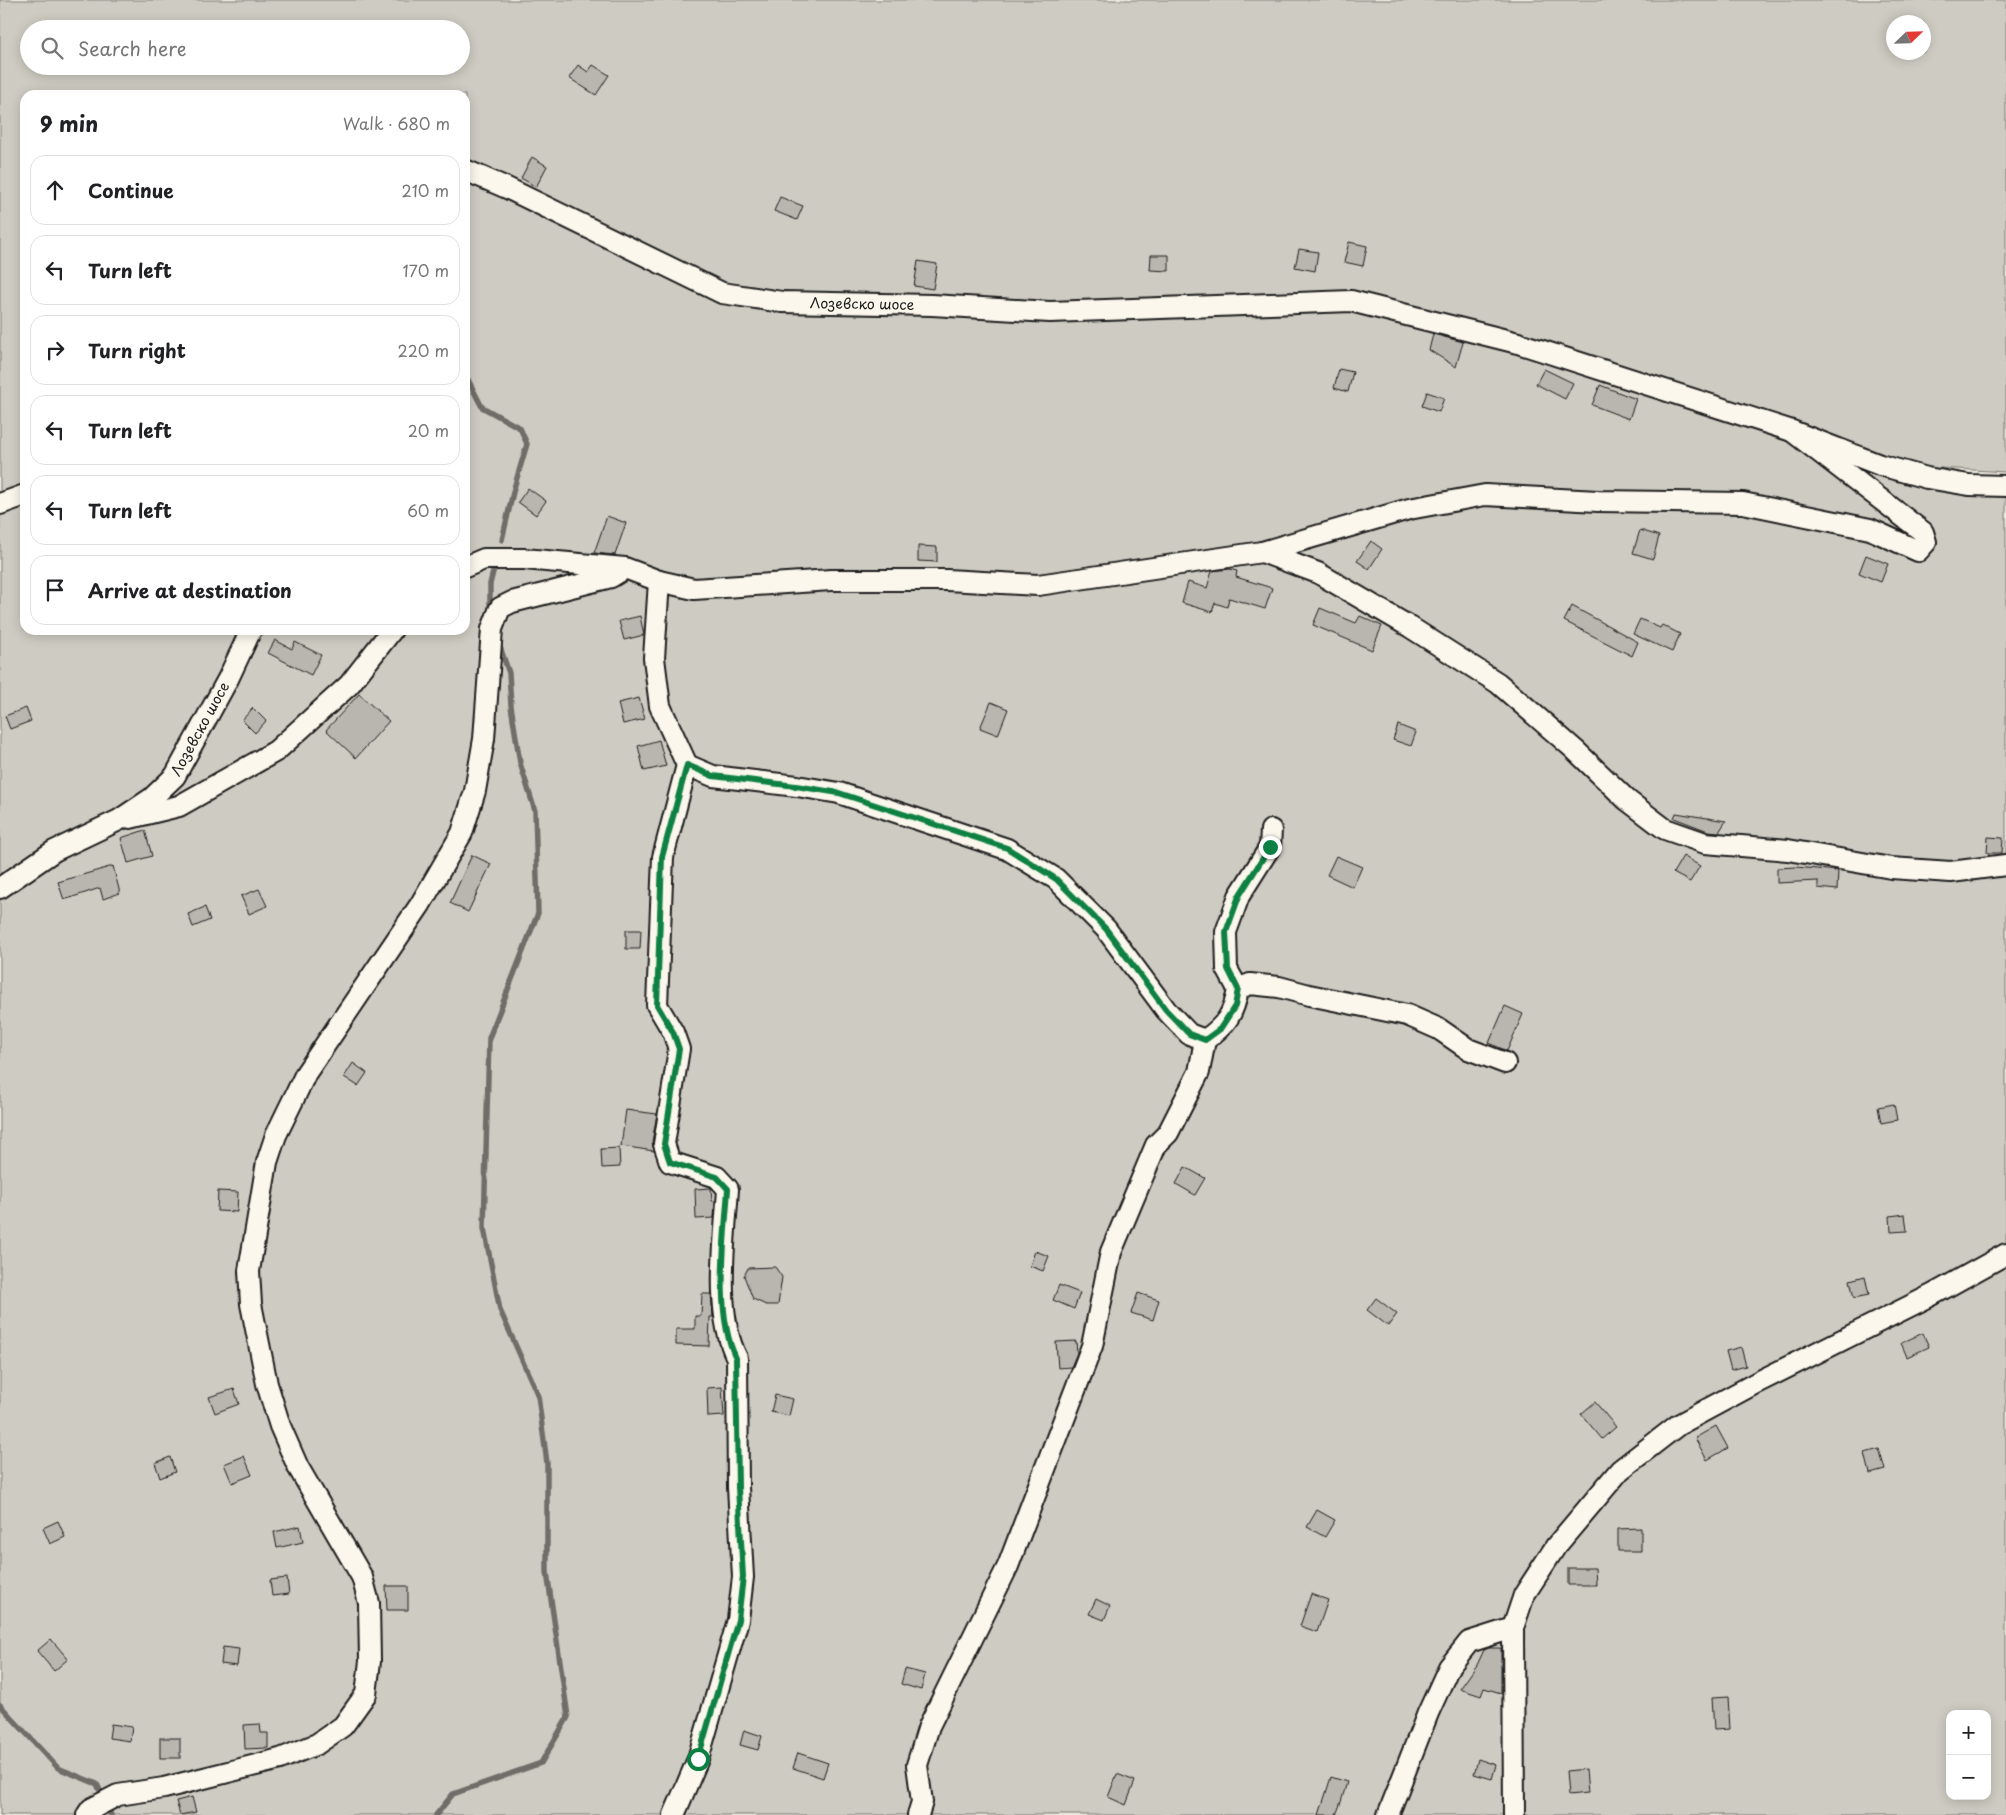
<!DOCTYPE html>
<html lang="en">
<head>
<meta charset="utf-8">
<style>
	:root { --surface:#fff; --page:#f2f2f2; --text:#202124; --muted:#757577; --line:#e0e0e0 }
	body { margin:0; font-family:"Playpen Sans",sans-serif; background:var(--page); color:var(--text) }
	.controls { position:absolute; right:15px; bottom:15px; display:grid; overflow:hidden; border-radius:10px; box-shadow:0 2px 12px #0003 }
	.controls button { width:45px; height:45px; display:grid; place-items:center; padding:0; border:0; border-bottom:1px solid var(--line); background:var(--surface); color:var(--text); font:25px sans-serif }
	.compass { position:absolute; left:1886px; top:15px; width:45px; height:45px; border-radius:50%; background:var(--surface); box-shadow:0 2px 12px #0003; rotate:67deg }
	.stop { position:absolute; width:15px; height:15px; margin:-11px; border:4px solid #0b8043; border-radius:50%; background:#fff }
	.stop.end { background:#0b8043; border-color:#fff; box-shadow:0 1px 5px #0008 }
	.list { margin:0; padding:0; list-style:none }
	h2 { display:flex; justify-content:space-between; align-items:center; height:65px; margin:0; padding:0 20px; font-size:21px }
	h2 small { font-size:16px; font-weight:400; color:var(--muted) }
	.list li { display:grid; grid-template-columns:32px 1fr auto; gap:15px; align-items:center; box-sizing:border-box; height:70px; margin:0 10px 10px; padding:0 10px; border:1px solid var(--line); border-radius:15px }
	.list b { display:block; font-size:19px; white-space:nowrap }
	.list em { font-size:16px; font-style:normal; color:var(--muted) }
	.icon { flex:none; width:28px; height:28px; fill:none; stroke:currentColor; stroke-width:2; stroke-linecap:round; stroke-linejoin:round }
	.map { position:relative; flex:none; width:2006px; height:1815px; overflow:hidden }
	.search { position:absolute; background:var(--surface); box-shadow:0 2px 12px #0003; left:20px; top:20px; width:450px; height:55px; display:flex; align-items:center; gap:12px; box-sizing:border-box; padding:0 18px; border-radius:28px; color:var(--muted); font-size:19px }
	.panel { position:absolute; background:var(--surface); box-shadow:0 2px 12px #0003; left:20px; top:90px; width:450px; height:545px; border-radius:15px }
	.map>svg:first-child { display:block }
</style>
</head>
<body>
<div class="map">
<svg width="2006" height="1815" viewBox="0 0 2006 1815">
	<rect width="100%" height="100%" fill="#eeeadf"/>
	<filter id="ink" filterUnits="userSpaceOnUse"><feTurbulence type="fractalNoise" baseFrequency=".02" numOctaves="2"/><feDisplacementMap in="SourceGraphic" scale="10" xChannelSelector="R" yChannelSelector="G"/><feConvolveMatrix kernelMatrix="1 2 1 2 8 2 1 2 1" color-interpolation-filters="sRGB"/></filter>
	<g filter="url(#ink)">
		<!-- green -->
		<path fill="#ceccc2" stroke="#75746f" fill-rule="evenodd" d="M0,0H2006V472L1940,468L2006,488V1815H0ZM1894,22H1924V52H1894ZM29,29H461V66H29ZM25,95H465V630H25ZM1950,1714H1987V1796H1950Z"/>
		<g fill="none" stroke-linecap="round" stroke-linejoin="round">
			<!-- stream -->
			<g stroke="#6f6d69" stroke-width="5.5">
				<path d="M465,374L482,407L520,428L527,444L514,488L502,540"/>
				<path d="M490,615V584L494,568"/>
				<path d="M0,1705L58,1768L97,1784L111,1815"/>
				<path d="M436,1815L453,1794L541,1763L568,1717L547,1572V1463L538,1396L500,1310L484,1228L489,1038L538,913L535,811L520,763L511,706L509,673L499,644"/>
			</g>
		</g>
		<!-- building -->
		<g fill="#b9b6af" stroke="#1c1c1c">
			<path d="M578,65L588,72L593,65L609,75L596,95L569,78Z"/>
			<path d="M532,157L547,166L536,187L521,178Z"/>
			<path d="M780,197L803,206L797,220L774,211Z"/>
			<path d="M1349,242L1367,246L1363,266L1344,262Z"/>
			<path d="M1299,249L1318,252L1315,271L1295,267Z"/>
			<path d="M1151,255H1169V271L1150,270Z"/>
			<path d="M918,261L937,264L933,289L914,286Z"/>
			<path d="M1433,334L1463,342L1456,367L1429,350Z"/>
			<path d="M1339,369L1353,372L1348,392L1334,388Z"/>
			<path d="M1544,369L1573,383L1565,399L1536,384Z"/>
			<path d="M1600,385L1636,399L1629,419L1592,405Z"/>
			<path d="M1427,392L1444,398L1439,412L1422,406Z"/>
			<path d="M528,488L546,501L536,515L518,502Z"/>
			<path d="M607,516L626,523L615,555L594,553Z"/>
			<path d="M1640,530L1659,536L1653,559L1633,553Z"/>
			<path d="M1371,541L1382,549L1369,569L1357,561Z"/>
			<path d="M918,546L937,547V562L918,561Z"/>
			<path d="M1866,555L1888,564L1881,582L1859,573Z"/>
			<path d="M1230,569L1237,571L1236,577L1272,588L1265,609L1229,598L1227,607L1215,603L1212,612L1182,603L1188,582L1207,588L1212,571Z"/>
			<path d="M1572,606L1638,642L1632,656L1564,621Z"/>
			<path d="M1320,608L1356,623L1360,616L1382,626L1372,650L1313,625Z"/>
			<path d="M640,616L644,635L624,640L619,621Z"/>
			<path d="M1640,619L1660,628L1662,625L1680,634L1672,652L1633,634Z"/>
			<path d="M275,640L292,649L295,642L321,655L311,675L268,653Z"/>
			<path d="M359,694L389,721L356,758L326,730Z"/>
			<path d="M639,698L645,719L623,724L618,703Z"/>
			<path d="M991,702L1008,709L998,735L980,728Z"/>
			<path d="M26,708L31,721L10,729L5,716Z"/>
			<path d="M253,708L266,721L255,733L242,720Z"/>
			<path d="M1398,725L1416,732L1411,746L1393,740Z"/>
			<path d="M659,740L666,766L644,771L638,746Z"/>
			<path d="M1676,813L1726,821L1719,832L1708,831L1674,818Z"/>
			<path d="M145,830L152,856L128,863L121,838Z"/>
			<path d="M1988,837L2003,838L2002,853H1987Z"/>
			<path d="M472,855L491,864L468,912L450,903Z"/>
			<path d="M1336,856L1362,867L1353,887L1327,875Z"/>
			<path d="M1683,856L1700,866L1690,882L1673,873Z"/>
			<path d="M113,866L120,893L103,899L100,888L64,900L58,882Z"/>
			<path d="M1796,867L1838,871L1837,890L1818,888V881L1777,883V868Z"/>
			<path d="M259,889L267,906L249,914L241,896Z"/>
			<path d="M205,907L210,920L193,927L188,914Z"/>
			<path d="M626,930H641L640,949H626Z"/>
			<path d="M1505,1006L1523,1014L1507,1051L1489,1043Z"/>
			<path d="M353,1063L367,1073L358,1086L344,1077Z"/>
			<path d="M1894,1104L1897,1120L1881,1123L1878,1107Z"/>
			<path d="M626,1110L657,1114L652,1142L654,1151L621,1146Z"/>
			<path d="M619,1148L620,1167L602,1168L601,1149Z"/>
			<path d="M1185,1167L1205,1178L1195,1195L1176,1184Z"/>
			<path d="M711,1188L712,1201H715L714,1218L696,1219L695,1189Z"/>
			<path d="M218,1191L238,1192L237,1212L217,1211Z"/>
			<path d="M1905,1214L1907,1231L1891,1232L1890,1216Z"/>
			<path d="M1035,1251L1049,1256L1043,1271L1030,1266Z"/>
			<path d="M775,1267L782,1277L778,1305H766L753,1299L744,1276L748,1268Z"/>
			<path d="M1865,1276L1869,1295L1854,1298L1850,1280Z"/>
			<path d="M1059,1285L1080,1293L1074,1309L1053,1300Z"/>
			<path d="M1138,1293L1159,1300L1153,1320L1131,1313Z"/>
			<path d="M702,1294H711L713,1317H710L709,1346L676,1345V1329H695V1316H701Z"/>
			<path d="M1376,1298L1397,1314L1388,1326L1367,1310Z"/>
			<path d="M1923,1333L1929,1347L1907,1357L1901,1343Z"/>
			<path d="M1076,1341L1077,1353L1071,1367L1058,1368L1056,1342Z"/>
			<path d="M1741,1347L1746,1366L1731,1370L1726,1351Z"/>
			<path d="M722,1387L724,1416L708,1417L707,1388Z"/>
			<path d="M234,1389L239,1404L215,1413L209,1397Z"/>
			<path d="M775,1395L793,1399L789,1416L771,1412Z"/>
			<path d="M1595,1402L1616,1427L1602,1439L1581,1414Z"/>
			<path d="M1716,1426L1728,1448L1707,1460L1695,1438Z"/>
			<path d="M1879,1449L1885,1470L1870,1474L1865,1453Z"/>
			<path d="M244,1456L252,1475L232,1483L224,1464Z"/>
			<path d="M170,1457L175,1472L160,1478L155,1463Z"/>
			<path d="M1317,1510L1335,1520L1325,1537L1307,1527Z"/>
			<path d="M58,1521L65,1537L50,1544L43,1528Z"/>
			<path d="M300,1526L303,1542L277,1548L274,1532Z"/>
			<path d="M1641,1528V1551H1618V1529Z"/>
			<path d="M1568,1568H1595L1596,1585H1568Z"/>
			<path d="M287,1578L289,1594L272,1596L270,1580Z"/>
			<path d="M386,1586H408V1610H387Z"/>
			<path d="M1311,1594L1328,1600L1317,1632L1300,1626Z"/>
			<path d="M1096,1599L1110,1606L1104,1620L1089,1614Z"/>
			<path d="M51,1639L68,1659L54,1671L37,1651Z"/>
			<path d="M223,1647L239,1649L237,1666L221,1664Z"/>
			<path d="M1489,1648H1501V1693L1484,1688L1481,1696L1460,1689L1477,1665L1484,1650Z"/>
			<path d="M905,1669L925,1674L921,1690L901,1684Z"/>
			<path d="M1728,1697L1730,1729L1714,1730L1712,1698Z"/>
			<path d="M111,1724L132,1727L130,1741L109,1738Z"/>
			<path d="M260,1724L261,1733H268V1748L245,1749L244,1725Z"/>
			<path d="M744,1730L762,1736L758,1750L740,1745Z"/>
			<rect x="160" y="1738" width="20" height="20"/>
			<path d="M798,1753L828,1763L823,1778L793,1768Z"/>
			<path d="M1478,1759L1496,1765L1492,1779L1474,1774Z"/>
			<path d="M1586,1769L1588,1793L1568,1795L1566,1771Z"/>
			<path d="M1117,1774L1135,1781L1126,1805L1108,1797Z"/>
			<path d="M1331,1777L1347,1782L1341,1802L1336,1815H1319Z"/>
			<path d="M192,1797L196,1812L180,1815L176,1801Z"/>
		</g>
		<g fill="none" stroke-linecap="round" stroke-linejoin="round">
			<!-- minor casing -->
			<g stroke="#1c1c1c" stroke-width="24">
				<g id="minor">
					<path d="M465,170L507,188L722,293L782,302L932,305L1050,312L1351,301L1518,343L1792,431L1880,465L1927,478L1969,485L2006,486"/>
					<path d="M0,504L25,495"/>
					<path d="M1262,552L1318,573L1410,627L1498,683L1575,750L1627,800L1665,829L1705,843L1788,850L1891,868L1951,872L2006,865"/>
					<path d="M465,567L484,559H524L625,568L659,581L694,589L831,580H947L1038,585L1262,552L1409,509L1485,495L1598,501L1743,503L1870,529L1918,551L1926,542L1923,532L1792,431"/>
					<path d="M659,581L654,658L660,706L687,765L663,857L657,1005L673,1032L679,1049L664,1144L670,1162L717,1177L728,1189C725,1238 714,1314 737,1358L738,1487L743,1577L738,1620L698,1759L674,1815"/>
					<path d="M687,765L713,776L797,786L839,793L1007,849L1056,879L1106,929L1166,1010L1189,1034L1205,1040C1226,1025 1234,1014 1238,989L1250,984L1279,987L1309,995L1407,1015L1439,1029L1468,1049L1505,1063"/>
					<path d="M130,818L179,806L276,751L349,685L392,630"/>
					<path d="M0,888L54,851L119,820L152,798L175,776L228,679L251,630"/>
					<path d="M1238,989L1227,969L1226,932L1239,896L1270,847L1271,830"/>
					<path d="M87,1815L91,1809L118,1795L164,1788L280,1759L317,1744L343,1726L366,1694L370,1661L369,1603L362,1577L298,1467L280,1426L267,1384L251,1304L249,1271L267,1162L276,1135L295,1096L306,1073L420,905L462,833L475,791L484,739L492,629L500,608L512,602L611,577L624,569"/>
					<path d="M918,1815L922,1802L917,1765L929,1726L1008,1566L1092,1346L1111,1252L1156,1145L1168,1133L1199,1072L1205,1040"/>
					<path d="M1388,1815L1428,1713L1449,1667L1469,1642L1513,1628"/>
					<path d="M1514,1815L1513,1628L1524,1595L1556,1546L1620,1470L1678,1425L1756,1383L1932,1295L2006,1254"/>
				</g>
			</g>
			<!-- minor -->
			<use href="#minor" stroke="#fbf7ec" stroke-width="20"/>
		</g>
	</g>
	<g fill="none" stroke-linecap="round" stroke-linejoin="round" filter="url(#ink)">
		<!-- route -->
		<path stroke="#0b8043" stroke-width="6" d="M698,1759L738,1620L743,1577L738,1487L736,1358C714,1314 725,1238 728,1189L717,1177L670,1162L664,1144L679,1049L673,1032L657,1005L662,857L687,765L713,776L796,786L839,793L1007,848L1056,879L1106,929L1166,1010L1189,1034L1205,1040L1220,1029L1235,1006L1238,989L1228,969L1226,932L1239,896L1270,847"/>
	</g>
	<g text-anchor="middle" stroke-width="5" stroke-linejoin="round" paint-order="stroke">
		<!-- street labels -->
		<g font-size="14" fill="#1c1c1c" stroke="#fbf7ec">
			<text transform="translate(862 304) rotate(1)" y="5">Лозевско шосе</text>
			<text transform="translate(200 729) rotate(-61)" y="5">Лозевско шосе</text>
		</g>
	</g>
</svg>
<div class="controls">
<button>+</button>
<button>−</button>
</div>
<svg class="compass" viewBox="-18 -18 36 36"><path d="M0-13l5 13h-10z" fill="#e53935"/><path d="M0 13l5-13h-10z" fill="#757577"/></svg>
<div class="stop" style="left:698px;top:1759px"></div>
<div class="stop end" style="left:1270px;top:847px"></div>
<div class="search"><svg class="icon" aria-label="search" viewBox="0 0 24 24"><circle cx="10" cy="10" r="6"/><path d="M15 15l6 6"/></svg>Search here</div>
<section class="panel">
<h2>9 min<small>Walk · 680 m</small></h2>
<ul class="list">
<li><svg class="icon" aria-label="ahead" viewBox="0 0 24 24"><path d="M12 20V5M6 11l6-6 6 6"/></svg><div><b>Continue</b></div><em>210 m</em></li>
<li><svg class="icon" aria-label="left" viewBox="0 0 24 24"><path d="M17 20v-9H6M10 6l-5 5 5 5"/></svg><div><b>Turn left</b></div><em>170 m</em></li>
<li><svg class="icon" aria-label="right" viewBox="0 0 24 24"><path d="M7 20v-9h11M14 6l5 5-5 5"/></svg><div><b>Turn right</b></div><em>220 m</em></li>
<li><svg class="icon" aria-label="left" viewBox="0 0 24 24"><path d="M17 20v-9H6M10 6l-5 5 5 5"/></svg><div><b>Turn left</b></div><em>20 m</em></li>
<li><svg class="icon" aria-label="left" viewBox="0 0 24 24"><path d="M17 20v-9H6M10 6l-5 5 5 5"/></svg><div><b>Turn left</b></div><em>60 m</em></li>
<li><svg class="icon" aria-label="arrive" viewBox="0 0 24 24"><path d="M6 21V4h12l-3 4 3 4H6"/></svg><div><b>Arrive at destination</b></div></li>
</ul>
</section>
</div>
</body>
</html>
